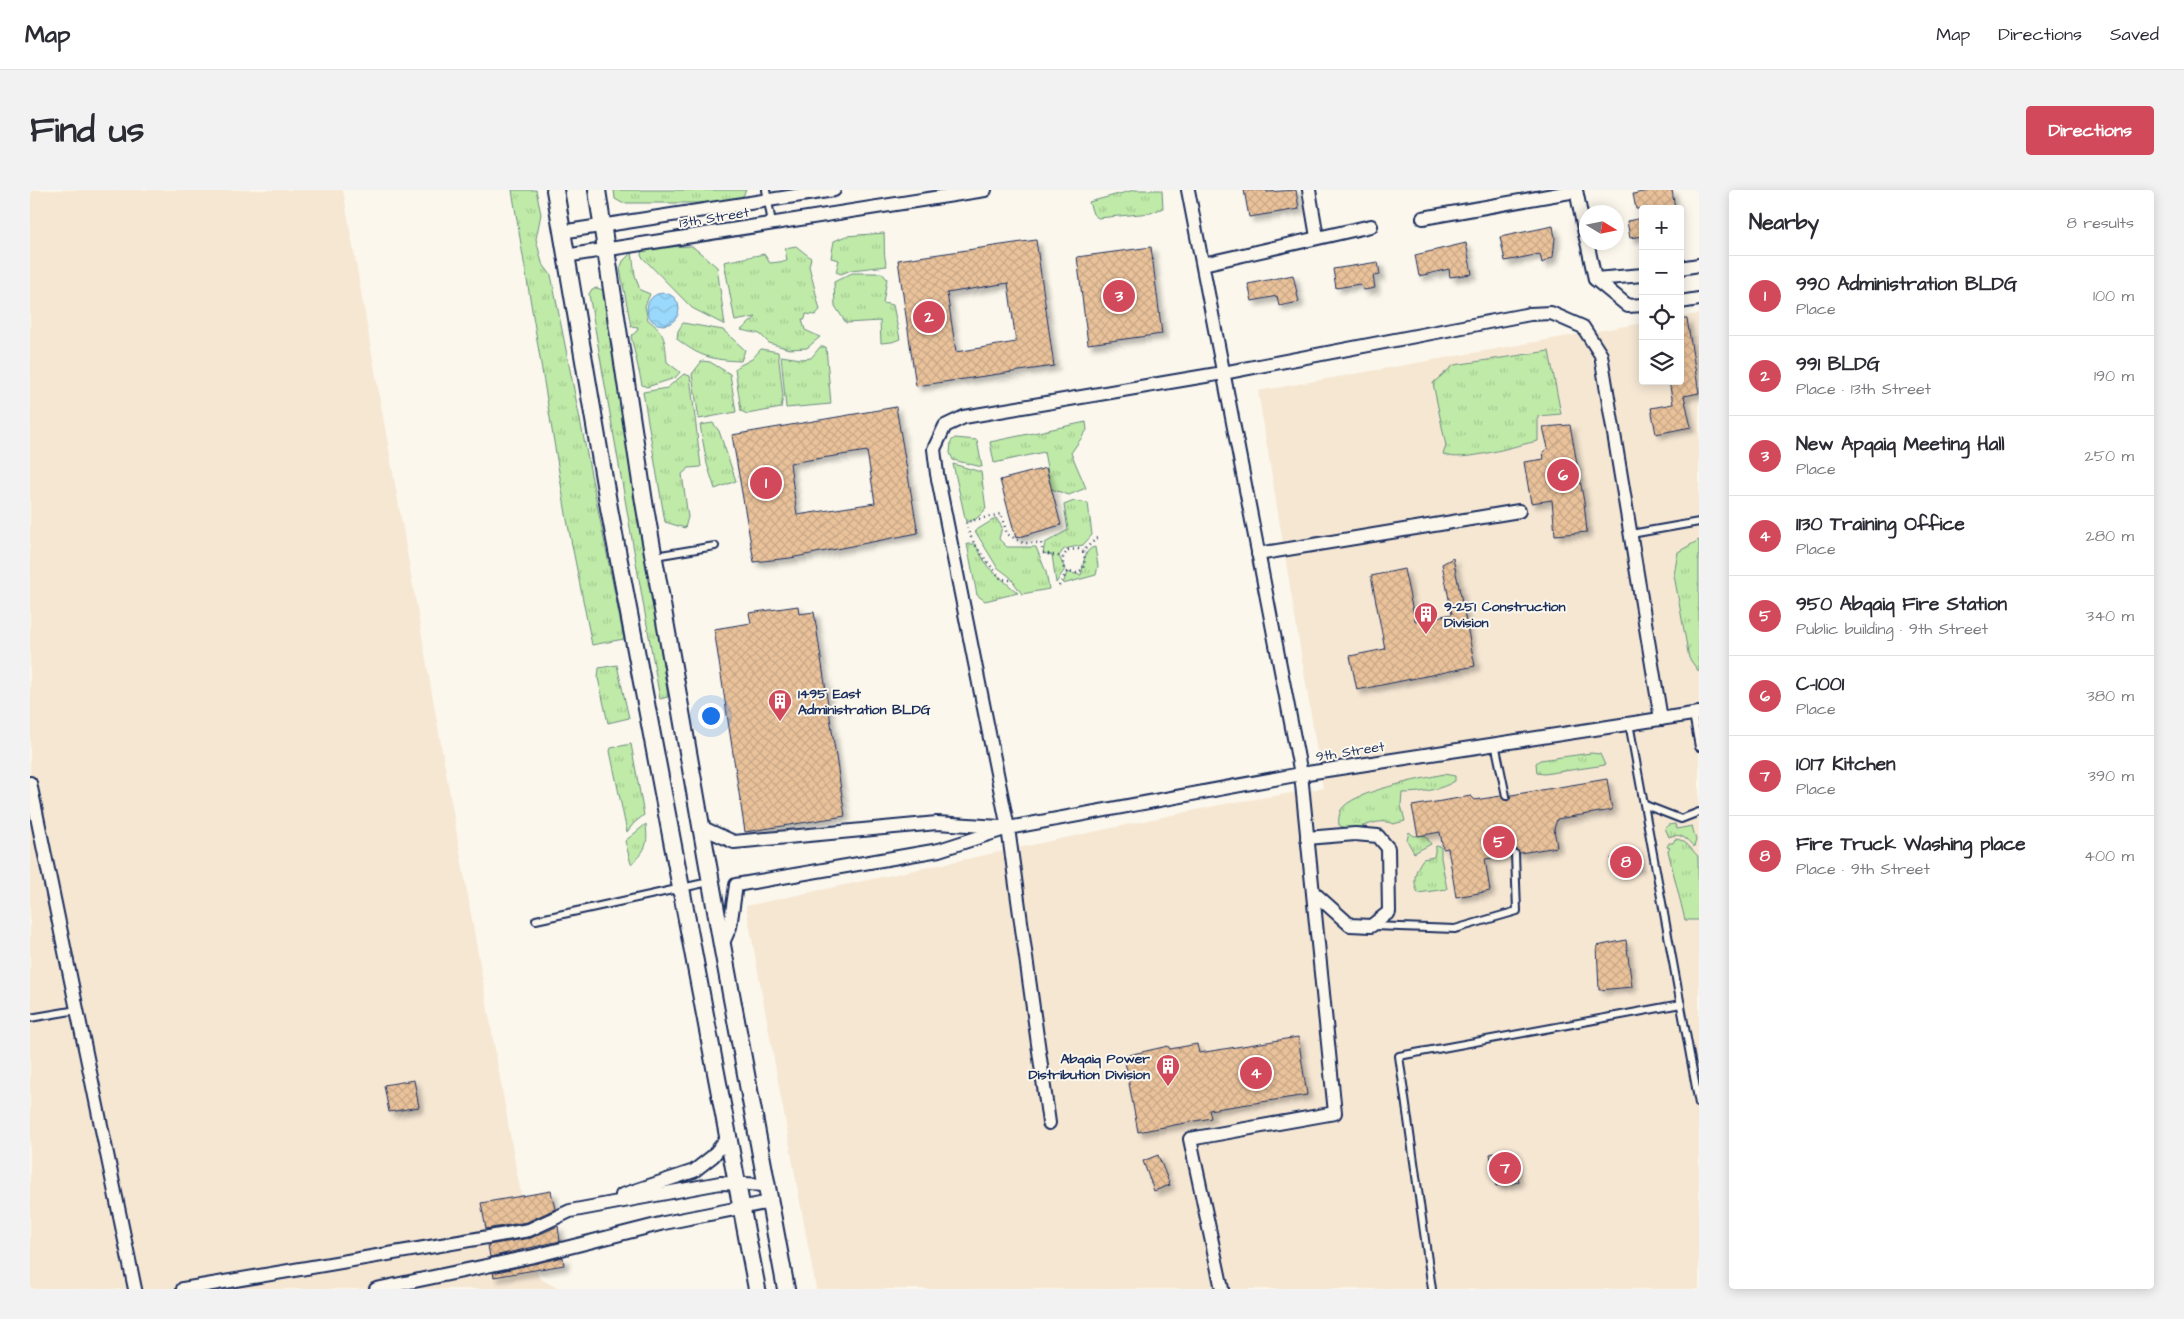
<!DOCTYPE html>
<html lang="en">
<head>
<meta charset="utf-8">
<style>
	:root { --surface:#fff; --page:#f2f2f3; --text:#2b2b33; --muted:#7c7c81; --line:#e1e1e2; --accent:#d1495b }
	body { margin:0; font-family:"Architects Daughter",sans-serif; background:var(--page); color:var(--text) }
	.controls { position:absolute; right:15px; top:15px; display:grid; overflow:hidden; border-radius:5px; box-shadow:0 2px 12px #0003 }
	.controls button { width:45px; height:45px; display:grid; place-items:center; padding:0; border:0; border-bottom:1px solid var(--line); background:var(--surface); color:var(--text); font:25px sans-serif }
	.compass { position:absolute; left:1549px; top:15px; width:45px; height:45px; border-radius:50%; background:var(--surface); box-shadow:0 2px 12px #0003; rotate:100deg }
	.you { position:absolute; left:680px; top:525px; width:18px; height:18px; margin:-12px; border:4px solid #fff; border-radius:50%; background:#1a73e8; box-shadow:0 0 0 8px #1a73e833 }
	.badge { display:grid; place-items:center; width:32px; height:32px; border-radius:50%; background:var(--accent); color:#fff; font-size:16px; font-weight:700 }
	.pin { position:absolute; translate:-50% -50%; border:2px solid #fff; box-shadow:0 1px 5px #0006 }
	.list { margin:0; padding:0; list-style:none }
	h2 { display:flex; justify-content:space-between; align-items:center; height:65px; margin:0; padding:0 20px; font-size:21px }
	h2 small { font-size:16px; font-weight:400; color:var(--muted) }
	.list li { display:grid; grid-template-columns:32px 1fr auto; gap:15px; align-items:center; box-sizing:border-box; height:80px; padding:0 20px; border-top:1px solid var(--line) }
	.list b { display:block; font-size:19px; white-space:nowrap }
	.list p { margin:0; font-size:16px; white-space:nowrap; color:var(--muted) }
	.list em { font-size:16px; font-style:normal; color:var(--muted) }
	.icon { flex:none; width:28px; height:28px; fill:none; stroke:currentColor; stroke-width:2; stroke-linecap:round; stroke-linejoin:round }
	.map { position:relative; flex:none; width:1669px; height:1099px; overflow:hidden; border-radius:5px }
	header { display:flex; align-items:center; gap:30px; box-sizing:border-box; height:70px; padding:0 25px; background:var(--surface); border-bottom:1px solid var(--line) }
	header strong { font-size:24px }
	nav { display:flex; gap:28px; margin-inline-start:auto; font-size:18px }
	.intro { display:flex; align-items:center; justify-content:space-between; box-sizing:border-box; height:120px; padding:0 30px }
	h1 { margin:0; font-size:35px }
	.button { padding:12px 22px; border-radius:5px; background:var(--accent); color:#fff; font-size:18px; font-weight:700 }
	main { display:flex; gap:30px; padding:0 30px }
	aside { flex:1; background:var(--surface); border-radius:5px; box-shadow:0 2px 12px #0003 }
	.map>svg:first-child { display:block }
</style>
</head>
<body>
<header>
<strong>Map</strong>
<nav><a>Map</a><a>Directions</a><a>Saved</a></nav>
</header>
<div class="intro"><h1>Find us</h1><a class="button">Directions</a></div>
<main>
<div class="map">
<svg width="1669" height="1099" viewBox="0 0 1669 1099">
	<defs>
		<pattern id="grass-tufts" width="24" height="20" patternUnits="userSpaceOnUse" patternTransform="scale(1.25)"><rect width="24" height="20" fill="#bfeaa7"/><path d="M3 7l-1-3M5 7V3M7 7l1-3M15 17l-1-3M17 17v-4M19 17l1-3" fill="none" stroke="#a4c992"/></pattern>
		<pattern id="water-waves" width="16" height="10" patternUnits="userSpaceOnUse" patternTransform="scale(1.25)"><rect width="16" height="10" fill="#9bd9fc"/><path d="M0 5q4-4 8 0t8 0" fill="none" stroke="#85bbda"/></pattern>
		<pattern id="building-cross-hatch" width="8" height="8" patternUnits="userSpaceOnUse" patternTransform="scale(1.25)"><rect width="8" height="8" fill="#eac29a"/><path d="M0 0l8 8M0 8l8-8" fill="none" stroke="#c8a787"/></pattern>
		<filter id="shadow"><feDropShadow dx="4.5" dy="4.5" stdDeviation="2.5" flood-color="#0004"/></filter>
	</defs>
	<rect width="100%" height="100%" fill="#fbf7ec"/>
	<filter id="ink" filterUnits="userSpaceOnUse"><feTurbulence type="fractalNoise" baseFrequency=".02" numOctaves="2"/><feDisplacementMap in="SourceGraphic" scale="10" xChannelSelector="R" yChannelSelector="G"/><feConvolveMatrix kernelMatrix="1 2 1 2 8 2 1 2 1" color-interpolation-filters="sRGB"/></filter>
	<g filter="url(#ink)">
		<!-- built -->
		<g fill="#f6e7d3">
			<path d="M0,0H313L487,984L509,1088L529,1099H0Z"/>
			<path d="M1669,124V1099H786L716,716L1189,615L1293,598L1228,201L1613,133V191H1650V127Z"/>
		</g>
		<!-- grass -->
		<g fill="url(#grass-tufts)" stroke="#6d8c82">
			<path d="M482,0H506L511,24L506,49L512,73L521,85L594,449L562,455L537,330Z"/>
			<path d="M584,0H716L713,6L678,13H592L585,9Z"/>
			<path d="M1104,0H1131L1132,1L1133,18L1121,23L1068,28L1063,24L1059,12Z"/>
			<path d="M854,43C855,56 853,65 857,76L821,80L811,84L806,82L809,70L801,68L804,51L816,46Z"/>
			<path d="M662,56L687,77L695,135L662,118L611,66L612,58Z"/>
			<path d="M766,56L781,68L779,76L790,120L785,125L776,124L775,129H772L775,140L790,147L777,158L759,159L739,153L730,144L711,140L726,127L705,131L694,72L734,64L740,73L757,71L755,58Z"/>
			<path d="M602,62L605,85L610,100L620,104L615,116L618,130C636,143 635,152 637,172L650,182L645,188L617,197L612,195L601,146L607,141L608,137L601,136L590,79L593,71Z"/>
			<path d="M822,83H852L857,89L853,113L863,115L870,149L862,152L851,153L850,131L816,133L805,116L804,92Z"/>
			<path d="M567,98L575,101L638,507L630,509L559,104L562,99Z"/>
			<path d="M653,133L693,140L715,160L711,171C682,170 670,167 647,149L648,141Z"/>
			<path d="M790,157H796L801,214L756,218L751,166L771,169L781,168Z"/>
			<path d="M731,159L748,162L753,206L751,218L717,224L711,221L705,178L722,169Z"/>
			<path d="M1519,161L1531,224L1508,226V251C1486,255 1431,274 1413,264L1416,256L1403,193L1424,175Z"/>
			<path d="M672,171L680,172L700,184L706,222L669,229L662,184Z"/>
			<path d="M654,184L660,186L671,277L659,278L652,284L658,327L655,338L635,332L613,202L637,198Z"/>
			<path d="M1056,232L1057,240L1041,263L1056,298L1039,305L1021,299L1014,262L964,273L960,252Z"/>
			<path d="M683,233L689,241L706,291L685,299L677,274L670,235Z"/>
			<path d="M925,248L947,250L952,277L923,270L920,263L921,251Z"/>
			<path d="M923,274L951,282L956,319L946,329L936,332Z"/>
			<path d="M1044,311L1058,313L1062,345L1053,355L1034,359L1029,366L1035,379L1026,393L1022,365L1013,363L1015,353L1038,340L1034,315Z"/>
			<path d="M966,328L972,337L969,349L977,357H1006L1016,382L1019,399L992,404L980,387L967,377L945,341Z"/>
			<path d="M1669,350V482L1659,468L1644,385L1648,362Z"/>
			<path d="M937,354H945L958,377L988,403L955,411L947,405Z"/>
			<path d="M1065,357L1068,376L1066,385L1033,394L1037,382L1051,385C1054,375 1053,359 1065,357Z"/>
			<path d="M587,475L599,528L578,533L568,488L569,478Z"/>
			<path d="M601,554L614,625L604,633L597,642L580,561L581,558Z"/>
			<path d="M1561,563L1570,564L1575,575L1514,584L1507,583L1506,573L1510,570Z"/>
			<path d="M1414,584L1425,586V591C1411,600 1389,603 1372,603L1371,615L1375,631L1363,634C1346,625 1325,646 1309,635C1308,631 1309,624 1311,620C1322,601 1392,589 1414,584Z"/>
			<path d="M616,634C618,655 617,659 601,674L595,651Z"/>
			<path d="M1645,634L1647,639L1662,636L1666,650L1664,657C1657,649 1650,642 1639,647L1635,638L1639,635Z"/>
			<path d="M1379,642L1384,646L1395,645L1401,654L1384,663L1377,650Z"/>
			<path d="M1645,649C1656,649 1661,660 1668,666L1669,730H1655L1638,661L1640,658L1637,657L1639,653H1643Z"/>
			<path d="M1406,656L1411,657V668L1417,699L1388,703C1382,691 1385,680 1393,669L1404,667Z"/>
		</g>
		<!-- water -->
		<circle fill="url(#water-waves)" stroke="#6895bd" cx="633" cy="119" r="16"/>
		<!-- building -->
		<g fill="url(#building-cross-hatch)" stroke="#1b2f5e" fill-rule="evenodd" filter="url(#shadow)">
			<path d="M1214,0H1237V2L1266,0L1269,19L1219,27Z"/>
			<path d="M1622,0H1642L1645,19H1606L1603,4Z"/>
			<path d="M1613,28V46L1600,48L1597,31Z"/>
			<path d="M1523,36L1525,48L1523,67L1512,73L1510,64L1475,71L1470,47Z"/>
			<path d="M1006,50L1024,176L886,196L868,70ZM978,93L986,152L926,162L917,103Z"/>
			<path d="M1436,53L1442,84L1420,87L1419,79L1389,86L1385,65Z"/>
			<path d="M1121,57L1132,144L1058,154L1047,67Z"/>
			<path d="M1348,72L1350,85L1343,86L1345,98L1334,100L1330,94L1306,98L1303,79Z"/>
			<path d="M1263,85L1269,112L1249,116L1247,106L1222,111L1218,94Z"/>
			<path d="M1650,129H1657L1669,203L1654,206L1661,237L1626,244L1621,218L1643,214L1639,191H1650Z"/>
			<path d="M866,217L888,343L760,368L724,372L702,245ZM837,261L845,313L767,325L760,273Z"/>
			<path d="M1540,235L1554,312L1557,342L1525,345L1522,310L1501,313L1494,272L1514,269L1513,262L1518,258L1513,237Z"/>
			<path d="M1016,278L1031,335L986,348L970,290Z"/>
			<path d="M1423,368L1445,476L1327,500L1320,466L1355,459L1341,386L1374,379L1385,431L1422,424L1412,374Z"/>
			<path d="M768,416L769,424L784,422L815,626L715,642L684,439L721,433L719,423Z"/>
			<path d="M1577,589L1582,620L1527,629L1524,639L1527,657L1490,663L1484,659L1480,665L1455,669L1460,701L1426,707L1418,658L1413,659L1410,642L1388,646L1382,616L1441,606L1445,610L1471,606L1477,611L1480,609L1481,605Z"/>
			<path d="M1607,662L1610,677L1585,682L1581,668Z"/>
			<path d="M1596,750L1602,797L1569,800L1567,756Z"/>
			<path d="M1268,847L1277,905L1179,920L1181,928L1108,942L1094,866L1138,856L1140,859L1167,854L1169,863Z"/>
			<path d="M384,890L389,917L359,922L354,895Z"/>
			<path d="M1483,959L1489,992L1466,996L1460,964Z"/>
			<path d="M1128,965L1140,995L1124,1001L1113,971Z"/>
			<path d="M521,1001L525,1019L497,1032L456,1039L451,1013Z"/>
			<path d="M528,1036L530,1051L460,1067L458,1055L501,1048Z"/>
			<path d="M533,1067L534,1075L464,1087L463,1083Z"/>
		</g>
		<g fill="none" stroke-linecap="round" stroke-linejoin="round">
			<!-- service casing -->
			<g stroke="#1b2f5e" stroke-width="10">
				<g id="service">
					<path d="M736,0L742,33"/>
					<path d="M1601,344L1669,332"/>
					<path d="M625,366L685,356"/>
					<path d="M1663,524L1669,557"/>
					<path d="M1599,533L1669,914"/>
					<path d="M1465,553L1476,606"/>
					<path d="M1615,615L1651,629L1669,622"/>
					<path d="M506,730L679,692"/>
					<path d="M1343,736L1425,739L1487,721L1485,664"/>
					<path d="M0,828L47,820"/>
					<path d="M1402,1099L1369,866L1651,814"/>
				</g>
			</g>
			<!-- minor casing -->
			<g stroke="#1b2f5e" stroke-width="16">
				<g id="minor">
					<path d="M1158,0L1271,584L1305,923L1160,949L1192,1099"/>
					<path d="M1279,0L1287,47"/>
					<path d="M1546,0L1556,49"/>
					<path d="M1393,28L1546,1"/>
					<path d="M531,42L804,0"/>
					<path d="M1557,52L1565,89"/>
					<path d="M535,66L955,0"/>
					<path d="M1173,74L1341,36"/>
					<path d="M1650,78L1669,75"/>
					<path d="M1565,89L1598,116L1613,115"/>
					<path d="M1565,89L1613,85"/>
					<path d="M1650,112L1669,109"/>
					<path d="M1228,364L1489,321"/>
					<path d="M0,593L105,1099"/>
					<path d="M671,637L704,652L907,633L970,637"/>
					<path d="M1277,648L1325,644L1348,646L1358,658L1359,722L1341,736L1320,735L1283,702"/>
					<path d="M692,755L700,737L706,695L909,660L978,638L1271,584L1669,523"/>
					<path d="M1019,933L978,638L907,284L904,259L915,236L934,227L1193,183L1500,124L1521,123L1553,137L1571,165L1631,529"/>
					<path d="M592,1005L664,981L683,966L698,947"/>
					<path d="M153,1099L499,1040L540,1021L690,993L737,995"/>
					<path d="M346,1099L504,1066L634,1033L740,1012"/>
				</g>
			</g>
			<!-- tertiary casing -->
			<g stroke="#1b2f5e" stroke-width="20">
				<g id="tertiary">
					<path d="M525,0L579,318L727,1099"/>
					<path d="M567,0L614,312L692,755L756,1099"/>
				</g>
			</g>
			<!-- path -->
			<g stroke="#1b2f5e" stroke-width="2.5" stroke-dasharray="1 4" stroke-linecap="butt">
				<path d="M1037,382L1033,377V367L1038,360L1048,359L1053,361"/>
				<path d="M980,390L971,389C958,372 940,354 936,332L971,324L977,344L993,353H1011L1013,363L1033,367"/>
				<path d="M1029,396L1037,382L1047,383L1053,379L1055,369L1053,361L1067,348"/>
			</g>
			<!-- service -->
			<use href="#service" stroke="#fbf7ec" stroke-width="6"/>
			<!-- minor -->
			<use href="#minor" stroke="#fbf7ec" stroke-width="12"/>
			<!-- tertiary -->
			<use href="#tertiary" stroke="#fbf7ec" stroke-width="16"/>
		</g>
	</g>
	<!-- icons -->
	<defs>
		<g id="building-pin" transform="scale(1.25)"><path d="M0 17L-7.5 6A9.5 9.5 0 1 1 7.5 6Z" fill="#d1495b" stroke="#fbf7ec"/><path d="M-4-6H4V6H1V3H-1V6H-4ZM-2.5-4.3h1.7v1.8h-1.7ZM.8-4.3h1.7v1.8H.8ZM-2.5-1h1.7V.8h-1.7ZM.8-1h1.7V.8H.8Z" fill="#fff"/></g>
	</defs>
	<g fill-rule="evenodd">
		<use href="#building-pin" x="1396" y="424"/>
		<use href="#building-pin" x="750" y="511"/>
		<use href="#building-pin" x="1138" y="876"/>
	</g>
	<g text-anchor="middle" stroke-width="4" stroke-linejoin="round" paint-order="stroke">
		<!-- street labels -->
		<g font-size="14" fill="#1b2f5e" stroke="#fbf7ec">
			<text transform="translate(684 27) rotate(-9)" y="5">13th Street</text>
			<text transform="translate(1320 561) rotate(-9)" y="5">9th Street</text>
		</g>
		<!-- poi labels -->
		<g font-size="14" font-weight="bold" fill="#1b2f5e" stroke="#fbf7ec" text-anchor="start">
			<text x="1414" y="421">9-251 Construction<tspan x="1414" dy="16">Division</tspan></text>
			<text x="768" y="508">1495 East<tspan x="768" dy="16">Administration BLDG</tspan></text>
			<text x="1120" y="873" text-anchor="end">Abqaiq Power<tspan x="1120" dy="16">Distribution Division</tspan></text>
		</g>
	</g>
</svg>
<div class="controls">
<button>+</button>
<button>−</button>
<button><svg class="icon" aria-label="locate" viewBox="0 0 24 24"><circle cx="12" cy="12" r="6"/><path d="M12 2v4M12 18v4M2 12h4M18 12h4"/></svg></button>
<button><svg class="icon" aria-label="layers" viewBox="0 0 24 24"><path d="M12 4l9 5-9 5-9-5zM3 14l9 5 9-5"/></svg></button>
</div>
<svg class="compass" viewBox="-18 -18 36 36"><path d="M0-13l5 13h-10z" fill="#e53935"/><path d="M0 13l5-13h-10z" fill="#7c7c81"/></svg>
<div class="you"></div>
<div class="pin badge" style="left:736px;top:293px">1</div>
<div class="pin badge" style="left:899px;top:127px">2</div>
<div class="pin badge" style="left:1089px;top:106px">3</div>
<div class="pin badge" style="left:1226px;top:883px">4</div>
<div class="pin badge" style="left:1469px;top:652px">5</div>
<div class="pin badge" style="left:1533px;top:285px">6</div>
<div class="pin badge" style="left:1475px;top:978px">7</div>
<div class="pin badge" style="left:1596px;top:672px">8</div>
</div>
<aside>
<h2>Nearby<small>8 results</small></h2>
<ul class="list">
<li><span class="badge">1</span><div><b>990 Administration BLDG</b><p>Place</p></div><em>100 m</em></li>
<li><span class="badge">2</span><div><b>991 BLDG</b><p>Place · 13th Street</p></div><em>190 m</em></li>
<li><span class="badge">3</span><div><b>New Apqaiq Meeting Hall</b><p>Place</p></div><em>250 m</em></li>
<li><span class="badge">4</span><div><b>1130 Training Office</b><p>Place</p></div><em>280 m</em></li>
<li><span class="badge">5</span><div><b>950 Abqaiq Fire Station</b><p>Public building · 9th Street</p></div><em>340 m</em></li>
<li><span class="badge">6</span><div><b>C-1001</b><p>Place</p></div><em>380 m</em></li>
<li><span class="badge">7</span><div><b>1017 Kitchen</b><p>Place</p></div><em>390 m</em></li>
<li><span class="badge">8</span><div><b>Fire Truck Washing place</b><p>Place · 9th Street</p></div><em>400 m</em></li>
</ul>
</aside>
</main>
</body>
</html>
